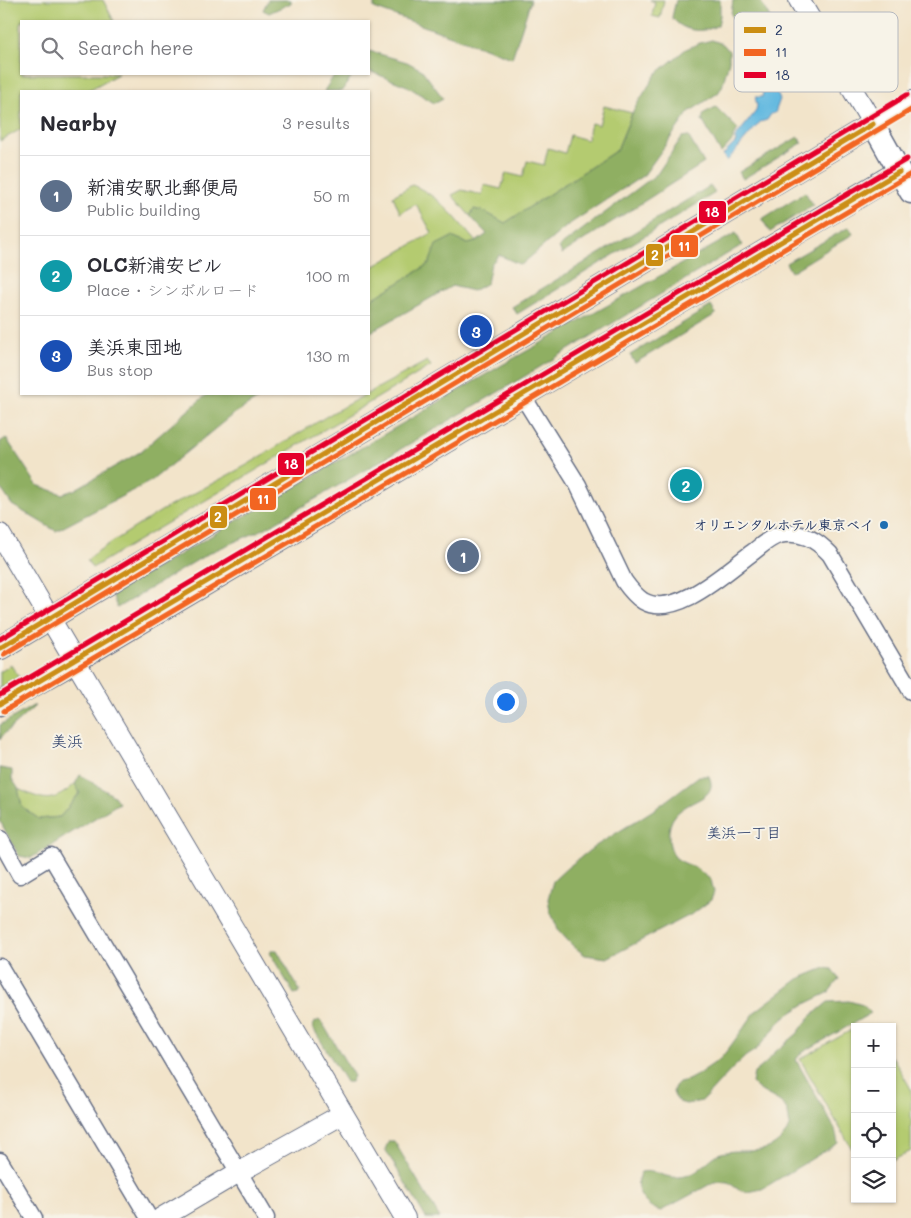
<!DOCTYPE html>
<html lang="en">
<head>
<meta charset="utf-8">
<style>
	:root { --surface:#fff; --page:#f7f7f7; --text:#2b2b33; --muted:#7c7c81; --line:#e1e1e2; --accent:#d93025 }
	body { margin:0; font-family:Mali,"Klee One",sans-serif; background:var(--page); color:var(--text) }
	.controls { position:absolute; right:15px; bottom:15px; display:grid; overflow:hidden; border-radius:0px; box-shadow:0 1px 4px #0004 }
	.controls button { width:45px; height:45px; display:grid; place-items:center; padding:0; border:0; border-bottom:1px solid var(--line); background:var(--surface); color:var(--text); font:25px sans-serif }
	.you { position:absolute; left:505px; top:701px; width:18px; height:18px; margin:-12px; border:4px solid #fff; border-radius:50%; background:#1a73e8; box-shadow:0 0 0 8px #1a73e833 }
	.badge { display:grid; place-items:center; width:32px; height:32px; border-radius:50%; background:var(--accent); color:#fff; font-size:16px; font-weight:700 }
	.pin { position:absolute; translate:-50% -50%; border:2px solid #fff; box-shadow:0 1px 5px #0006 }
	.list { margin:0; padding:0; list-style:none }
	h2 { display:flex; justify-content:space-between; align-items:center; height:65px; margin:0; padding:0 20px; font-size:21px }
	h2 small { font-size:16px; font-weight:400; color:var(--muted) }
	.list li { display:grid; grid-template-columns:32px 1fr auto; gap:15px; align-items:center; box-sizing:border-box; height:80px; padding:0 20px; border-top:1px solid var(--line) }
	.list b { display:block; font-size:19px; white-space:nowrap }
	.list p { margin:0; font-size:16px; white-space:nowrap; color:var(--muted) }
	.list em { font-size:16px; font-style:normal; color:var(--muted) }
	.icon { flex:none; width:28px; height:28px; fill:none; stroke:currentColor; stroke-width:2; stroke-linecap:round; stroke-linejoin:round }
	.map { position:relative; flex:none; width:911px; height:1218px; overflow:hidden }
	.search { position:absolute; background:var(--surface); box-shadow:0 1px 4px #0004; left:20px; top:20px; width:350px; height:55px; display:flex; align-items:center; gap:12px; box-sizing:border-box; padding:0 18px; border-radius:0px; color:var(--muted); font-size:19px }
	.panel { position:absolute; background:var(--surface); box-shadow:0 1px 4px #0004; left:20px; top:90px; width:350px; height:305px; border-radius:0px }
	.map>svg:first-child { display:block }
</style>
</head>
<body>
<div class="map">
<svg width="911" height="1218" viewBox="0 0 911 1218">
	<rect width="100%" height="100%" fill="#f7f3e8"/>
	<filter id="ink" filterUnits="userSpaceOnUse"><feTurbulence type="fractalNoise" baseFrequency=".02" numOctaves="2"/><feDisplacementMap in="SourceGraphic" scale="10" xChannelSelector="R" yChannelSelector="G"/><feConvolveMatrix kernelMatrix="1 2 1 2 8 2 1 2 1" color-interpolation-filters="sRGB"/></filter>
	<filter id="wash" filterUnits="userSpaceOnUse"><feTurbulence type="fractalNoise" baseFrequency=".0096" numOctaves="4" result="noise"/><feDisplacementMap in="SourceGraphic" scale="20" xChannelSelector="R" yChannelSelector="G"/><feGaussianBlur stdDeviation="1.12" result="paint"/><feColorMatrix in="noise" values="0 0 0 0 0 0 0 0 0 0 0 0 0 0 0 0 0 1.4 0 .05"/><feComposite in="paint" operator="in"/></filter>
	<g filter="url(#wash)">
		<rect width="100%" height="100%" fill="#f2e4ca"/>
		<!-- green -->
		<g fill="#b4cb70" stroke="#687d67">
			<path d="M0,0H103L114,21H21V74H118L87,91H21V129L0,141Z"/>
			<path d="M650,0H664L660,18L652,16L655,2Z"/>
			<path d="M604,106L632,113L617,150L505,223L485,212L474,209L470,216L452,195L462,190L482,195L484,185L501,189L506,173L523,177L527,161L544,165L548,148L565,153L570,135L587,140L591,123L599,125Z"/>
			<path d="M412,185C439,195 457,220 476,242L468,244L452,237L437,245L429,264L369,301V269L432,233L416,204L400,213L393,196Z"/>
			<path d="M427,361L431,366L92,568L87,560L98,551L161,511L247,465L332,413Z"/>
			<path d="M11,665L19,678L0,689V672Z"/>
			<path d="M75,784L80,792L60,817L39,819L22,807L18,789C45,801 52,804 75,784Z"/>
			<path d="M855,1028V1154L800,1059Z"/>
			<path d="M892,1056L911,1089V1151L892,1161Z"/>
		</g>
		<!-- forest -->
		<g fill="#8faf62" stroke="#556f60">
			<path d="M268,0H291V3L269,13L263,10Z"/>
			<path d="M374,0H531L512,58L374,8Z"/>
			<path d="M676,0H720V16L718,25C703,34 682,32 672,17Z"/>
			<path d="M733,0H760L778,33V41H773L759,27L736,22L731,14Z"/>
			<path d="M712,40L723,44L729,51V61L722,87L718,93L689,112L644,175L568,225L521,265L499,255L491,264L487,283L473,291L452,286L369,333V301L429,264L436,245L452,237L468,244L476,242L487,234L470,216L474,209L485,212L505,223L617,150L634,109L656,74L686,49L700,43Z"/>
			<path d="M369,51L407,62L422,70L443,98L434,103L407,86L369,71Z"/>
			<path d="M335,74H353L342,91H324Z"/>
			<path d="M716,107L738,129L733,137V140L721,153L702,120L704,113Z"/>
			<path d="M688,136L704,163L562,254L559,247L657,174L682,137Z"/>
			<path d="M798,137L802,143L743,179L739,172Z"/>
			<path d="M710,186L715,193L517,314L512,307Z"/>
			<path d="M805,192L813,205L770,232L762,219Z"/>
			<path d="M849,227L853,234L791,272L786,263Z"/>
			<path d="M736,233L742,245L512,384L264,529L211,552L117,608L112,594L502,365Z"/>
			<path d="M711,306L716,314L635,363L630,355Z"/>
			<path d="M207,394H266L232,415L151,481L56,531L12,505L0,487V442L6,438L37,485L62,494L74,490L140,452Z"/>
			<path d="M33,706H35L3,735L0,740V725Z"/>
			<path d="M0,768L12,770V779L18,788L22,807L39,819L60,817L80,793L75,784L80,775L114,796L119,803L31,858L19,856L0,821Z"/>
			<path d="M699,776H709C723,807 665,795 669,839C669,844 672,853 675,857C680,862 690,865 696,868C701,872 706,876 711,880L714,892L711,900L694,913L607,958L585,955L573,946L559,931L550,911L548,899L553,881L567,868L594,847L655,809Z"/>
			<path d="M272,950H277L300,991L299,993L294,994L270,953Z"/>
			<path d="M825,968L832,969L839,979L828,993L805,1004L783,1018L757,1049L746,1056L733,1068L702,1101L686,1104L679,1102L675,1097L673,1092L675,1086L679,1082L688,1080L697,1075L720,1059L729,1048L756,1011L798,979Z"/>
			<path d="M849,1001L863,1005L871,1013L800,1054L796,1060L835,1129L838,1143L762,1189L748,1192L739,1190L728,1182H714L661,1211C644,1207 631,1188 641,1172C654,1169 665,1179 679,1177C700,1175 703,1163 718,1154C723,1152 732,1151 738,1151C764,1151 775,1151 790,1127C789,1122 789,1115 787,1110C782,1098 761,1095 752,1083L754,1073L765,1064L775,1052L797,1034L810,1017L828,1002Z"/>
			<path d="M319,1020L323,1024L354,1076L351,1082H346L313,1028L314,1023Z"/>
			<path d="M389,1141H394L440,1218H426L385,1149Z"/>
		</g>
		<!-- water -->
		<path fill="#63b9e0" stroke="#3f749f" d="M741,70L748,75L769,81L780,99L775,113L771,114L767,120L760,122L727,161L723,155L736,142L735,138L756,111L757,105L755,97H762L763,92L757,87L744,85L739,77Z"/>
	</g>
	<g filter="url(#ink)">
		<g fill="none" stroke-linecap="round" stroke-linejoin="round">
			<!-- minor casing -->
			<g stroke="#666e84" stroke-width="19">
				<g id="minor">
					<path d="M522,395L578,485L624,581C629,588 635,596 643,601C676,620 728,570 753,552C761,546 769,538 779,535C800,530 816,539 830,554L911,691"/>
					<path d="M0,839L20,875L51,856L266,1218"/>
					<path d="M0,967L149,1218"/>
					<path d="M0,1161L34,1218"/>
				</g>
			</g>
			<!-- tertiary casing -->
			<g stroke="#666e84" stroke-width="22">
				<g id="tertiary">
					<path d="M799,0L873,124L911,101"/>
					<path d="M0,534L405,1218"/>
					<path d="M161,1218L239,1172L343,1114"/>
				</g>
			</g>
			<!-- secondary casing -->
			<g stroke="#666e84" stroke-width="25">
				<g id="secondary">
					<path d="M0,648L873,124L911,192"/>
					<path d="M0,704L75,661L899,172"/>
				</g>
			</g>
			<!-- minor -->
			<use href="#minor" stroke="#fff" stroke-width="16"/>
			<!-- tertiary -->
			<use href="#tertiary" stroke="#fff" stroke-width="20"/>
			<!-- secondary -->
			<use href="#secondary" stroke="#fff" stroke-width="22"/>
			<!-- bus-1 casing -->
			<g stroke="#f7f3e8" stroke-width="9">
				<g id="bus-1">
					<path d="M0,648L873,124"/>
					<path d="M0,704L899,172"/>
				</g>
			</g>
			<!-- bus-2 casing -->
			<g stroke="#f7f3e8" stroke-width="9">
				<g id="bus-2">
					<path d="M4,654L911,110"/>
					<path d="M4,711L911,174"/>
				</g>
			</g>
			<!-- bus-3 casing -->
			<g stroke="#f7f3e8" stroke-width="9">
				<g id="bus-3">
					<path d="M0,639L907,95"/>
					<path d="M0,695L907,159"/>
				</g>
			</g>
			<!-- bus-1 -->
			<use href="#bus-1" stroke="#cb8e13" stroke-width="5"/>
			<!-- bus-2 -->
			<use href="#bus-2" stroke="#f26522" stroke-width="5"/>
			<!-- bus-3 -->
			<use href="#bus-3" stroke="#e4002b" stroke-width="5"/>
		</g>
	</g>
	<!-- markers -->
	<circle fill="#1f6fb2" stroke="#f7f3e8" stroke-width="2" cx="884" cy="525" r="5"/>
	<g text-anchor="middle" stroke-width="4" stroke-linejoin="round" paint-order="stroke">
		<!-- poi labels -->
		<g font-size="14" font-weight="bold" fill="#1b2f5e" stroke="#f7f3e8" text-anchor="end">
			<text x="874" y="530">オリエンタルホテル東京ベイ</text>
		</g>
		<!-- neighbourhood labels -->
		<g font-size="15" fill="#1b2f5e" stroke="#f7f3e8">
			<text x="744" y="838">美浜一丁目</text>
		</g>
		<!-- quarter labels -->
		<g font-size="16" fill="#1b2f5e" stroke="#f7f3e8">
			<text x="67" y="747">美浜</text>
		</g>
	</g>
	<!-- legend -->
	<rect x="734" y="12" width="164" height="80" rx="8" fill="#f7f3e8" stroke="#b5b8bf" stroke-width="1"/>
	<rect x="744" y="27" width="22" height="6" fill="#cb8e13"/>
	<rect x="744" y="49" width="22" height="7" fill="#f26522"/>
	<rect x="744" y="72" width="22" height="6" fill="#e4002b"/>
	<g font-size="14" fill="#1b2f5e">
		<text x="775" y="35">2</text>
		<text x="775" y="57">11</text>
		<text x="775" y="80">18</text>
	</g>
	<g stroke="#f7f3e8" stroke-width="2">
		<rect x="698" y="200" width="29" height="24" rx="5" fill="#e4002b"/>
		<rect x="670" y="234" width="29" height="24" rx="5" fill="#f26522"/>
		<rect x="645" y="243" width="19" height="24" rx="5" fill="#cb8e13"/>
		<rect x="277" y="452" width="28" height="24" rx="5" fill="#e4002b"/>
		<rect x="249" y="487" width="28" height="24" rx="5" fill="#f26522"/>
		<rect x="209" y="505" width="19" height="24" rx="5" fill="#cb8e13"/>
	</g>
	<g font-size="14" text-anchor="middle" font-weight="bold" fill="#fff">
		<text x="712" y="217">18</text>
		<text x="684" y="251">11</text>
		<text x="655" y="260">2</text>
		<text x="291" y="469">18</text>
		<text x="263" y="504">11</text>
		<text x="218" y="522">2</text>
	</g>
</svg>
<div class="controls">
<button>+</button>
<button>−</button>
<button><svg class="icon" aria-label="locate" viewBox="0 0 24 24"><circle cx="12" cy="12" r="6"/><path d="M12 2v4M12 18v4M2 12h4M18 12h4"/></svg></button>
<button><svg class="icon" aria-label="layers" viewBox="0 0 24 24"><path d="M12 4l9 5-9 5-9-5zM3 14l9 5 9-5"/></svg></button>
</div>
<div class="you"></div>
<div class="pin badge" style="left:463px;top:556px;background:#5c6f8a">1</div>
<div class="pin badge" style="left:686px;top:485px;background:#0f9aa8">2</div>
<div class="pin badge" style="left:476px;top:331px;background:#1a4fb4">3</div>
<div class="search"><svg class="icon" aria-label="search" viewBox="0 0 24 24"><circle cx="10" cy="10" r="6"/><path d="M15 15l6 6"/></svg>Search here</div>
<section class="panel">
<h2>Nearby<small>3 results</small></h2>
<ul class="list">
<li><span class="badge" style="background:#5c6f8a">1</span><div><b>新浦安駅北郵便局</b><p>Public building</p></div><em>50 m</em></li>
<li><span class="badge" style="background:#0f9aa8">2</span><div><b>OLC新浦安ビル</b><p>Place · シンボルロード</p></div><em>100 m</em></li>
<li><span class="badge" style="background:#1a4fb4">3</span><div><b>美浜東団地</b><p>Bus stop</p></div><em>130 m</em></li>
</ul>
</section>
</div>
</body>
</html>
